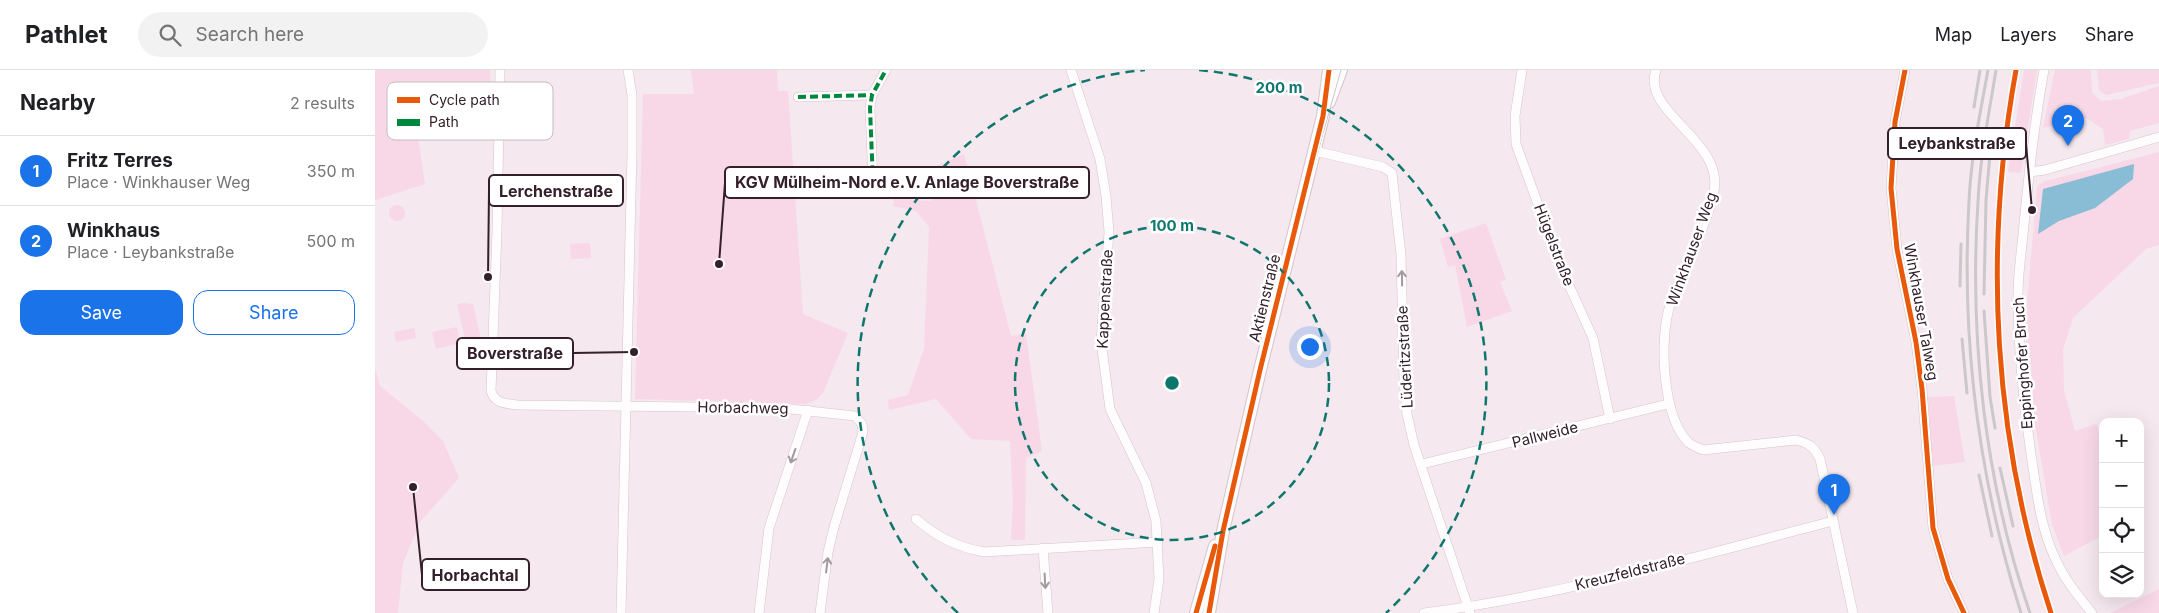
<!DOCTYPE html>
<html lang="en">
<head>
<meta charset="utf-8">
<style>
	:root { --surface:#fff; --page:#f2f2f2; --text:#202124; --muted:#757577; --line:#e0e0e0; --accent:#1a73e8 }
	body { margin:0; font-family:Inter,sans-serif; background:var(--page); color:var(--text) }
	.controls { position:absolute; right:15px; bottom:15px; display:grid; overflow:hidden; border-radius:10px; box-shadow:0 5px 20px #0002 }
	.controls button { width:45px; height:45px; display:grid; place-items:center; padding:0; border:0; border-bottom:1px solid var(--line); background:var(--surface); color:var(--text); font:25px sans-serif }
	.you { position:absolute; left:934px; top:276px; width:18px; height:18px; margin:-12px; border:4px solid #fff; border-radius:50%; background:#1a73e8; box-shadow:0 0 0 8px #1a73e833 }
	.badge { display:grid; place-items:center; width:32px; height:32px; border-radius:50%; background:var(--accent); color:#fff; font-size:16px; font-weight:700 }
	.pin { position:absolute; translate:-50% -41px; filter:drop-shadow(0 1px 2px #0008) }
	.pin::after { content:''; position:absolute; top:26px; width:18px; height:15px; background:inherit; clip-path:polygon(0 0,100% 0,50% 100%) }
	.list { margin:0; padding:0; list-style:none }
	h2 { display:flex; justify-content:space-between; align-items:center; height:65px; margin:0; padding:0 20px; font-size:21px }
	h2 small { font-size:16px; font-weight:400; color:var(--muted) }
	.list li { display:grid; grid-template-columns:32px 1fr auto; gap:15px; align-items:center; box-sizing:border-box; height:70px; padding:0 20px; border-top:1px solid var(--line) }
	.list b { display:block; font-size:19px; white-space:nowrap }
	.list p { margin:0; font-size:16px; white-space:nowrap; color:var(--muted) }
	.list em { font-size:16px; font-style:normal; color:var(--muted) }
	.actions { display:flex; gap:10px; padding:15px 20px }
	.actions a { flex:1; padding:11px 0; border:1px solid var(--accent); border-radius:15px; text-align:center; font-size:18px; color:var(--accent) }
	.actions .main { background:var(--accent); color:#fff }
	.icon { flex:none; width:28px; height:28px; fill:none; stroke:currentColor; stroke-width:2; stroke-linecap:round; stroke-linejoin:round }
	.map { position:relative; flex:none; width:1784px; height:543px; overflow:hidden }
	header { display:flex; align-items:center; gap:30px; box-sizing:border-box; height:70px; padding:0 25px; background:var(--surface); border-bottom:1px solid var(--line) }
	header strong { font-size:24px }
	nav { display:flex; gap:28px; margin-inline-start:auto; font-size:18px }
	.search { width:350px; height:45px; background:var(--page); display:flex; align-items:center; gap:12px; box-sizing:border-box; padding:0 18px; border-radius:28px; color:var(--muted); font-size:19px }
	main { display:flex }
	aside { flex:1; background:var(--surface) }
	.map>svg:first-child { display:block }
</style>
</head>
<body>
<header>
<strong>Pathlet</strong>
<div class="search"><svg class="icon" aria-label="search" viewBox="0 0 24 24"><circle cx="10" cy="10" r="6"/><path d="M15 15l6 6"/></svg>Search here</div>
<nav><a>Map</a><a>Layers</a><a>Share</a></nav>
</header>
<main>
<aside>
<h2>Nearby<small>2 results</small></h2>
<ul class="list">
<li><span class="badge">1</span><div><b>Fritz Terres</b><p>Place · Winkhauser Weg</p></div><em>350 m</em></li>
<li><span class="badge">2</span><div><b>Winkhaus</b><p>Place · Leybankstraße</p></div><em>500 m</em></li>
</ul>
<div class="actions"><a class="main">Save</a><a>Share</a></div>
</aside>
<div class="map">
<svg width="1784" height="543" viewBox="0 0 1784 543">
	<rect width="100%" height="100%" fill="#f5e8ee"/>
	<!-- green -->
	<g fill="#f8d8e7">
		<path d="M0,0H115L116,23L37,27L50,114L0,130Z"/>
		<path d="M316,0H402L403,21H413L428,244L473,263L448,323L441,330L431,334L260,329L268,24H319Z"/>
		<path d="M1649,0H1662L1646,103L1633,102Z"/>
		<path d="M1680,0H1716L1717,22L1726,31L1746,29L1784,16V53L1755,61L1754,69L1730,75L1728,59L1711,48L1668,58Z"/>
		<path d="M1722,0H1784V13L1731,25L1724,20Z"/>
		<path d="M1784,82V175L1771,179L1698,248L1688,279L1689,321L1700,361L1722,354L1728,372V465L1689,486L1677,455L1652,306L1651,245L1662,117L1667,112Z"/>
		<path d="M589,84L636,266L651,264L667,381L651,388L650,470H636L638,431L635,371L596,369L561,329L514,340L513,330L533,325L549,279L554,157L541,141L518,136L519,129L556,131L561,96Z"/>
		<circle cx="22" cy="143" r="8"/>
		<path d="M1111,153L1131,210L1125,212L1137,241L1092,257L1080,195L1073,197L1065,169Z"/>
		<path d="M215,173L216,188L196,189L195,174Z"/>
		<path d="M89,233L98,234L106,269L91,274L82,234Z"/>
		<path d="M82,257L85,273L61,279L57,262Z"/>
		<path d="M39,258L41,268L21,272L19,262Z"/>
		<path d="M0,298L5,316L49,352L68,371L84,408L45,452L28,493L23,543H0Z"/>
		<path d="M1579,326L1590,392L1558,396L1553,327Z"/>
		<path d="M1784,519V543H1735Z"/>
	</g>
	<!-- water -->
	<path fill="#89bcd5" d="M1759,94L1758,109L1720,138L1684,151L1663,164L1668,119Z"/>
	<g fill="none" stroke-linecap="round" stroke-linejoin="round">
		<!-- street casing -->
		<g stroke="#d4c5cc" stroke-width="10">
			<g id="street">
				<path d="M125,0L122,161L116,321C120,334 130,333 142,335L406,338L480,346L487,354L488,362L459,457L453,482L445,543"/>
				<path d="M696,0L725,89L731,126L734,162L726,271L735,339L771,413L781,451L784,509L779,543"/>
				<path d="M1147,0L1140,46L1141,74L1187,200L1218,268L1235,349"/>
				<path d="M1281,0C1266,43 1349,70 1339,121C1331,160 1308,196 1295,235C1284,269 1287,347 1314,373C1318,376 1324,378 1328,380L1421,370C1433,373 1439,376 1445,389L1478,543"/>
				<path d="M1530,0L1520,52L1516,118L1522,179L1541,272L1547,319L1558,458L1573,509L1589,543"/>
				<path d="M1669,0C1659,55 1653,110 1648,165C1646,185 1643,205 1643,225C1643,281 1649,336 1657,391C1662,424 1666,460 1681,490C1689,509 1704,527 1717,543"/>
				<path d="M423,27L497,25"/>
				<path d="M940,81L1008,97L1017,103L1026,185L1029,312L1032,344L1039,375L1095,543"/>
				<path d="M1654,102L1670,100L1784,67"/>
				<path d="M483,115L498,112L495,38L497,25L511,0"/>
				<path d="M1047,394L1293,334"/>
				<path d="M541,449C562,467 582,477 609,482L783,472"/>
				<path d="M668,478L673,543"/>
				<path d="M246,543L257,83V25L253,0"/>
				<path d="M384,543L394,458L433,340"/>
				<path d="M1049,543C1188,525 1323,486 1458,451"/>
			</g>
		</g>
		<!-- primary casing -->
		<g stroke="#d4c5cc" stroke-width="14">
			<g id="primary">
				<path d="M954,32L966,0"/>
				<path d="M821,543L840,476"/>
				<path d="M834,543L848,461L885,300L948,46L954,0"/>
			</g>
		</g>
		<!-- street -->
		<use href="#street" stroke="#fefcfc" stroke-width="9"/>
		<!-- primary -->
		<use href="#primary" stroke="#fefcfc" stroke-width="12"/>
		<!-- tram -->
		<g stroke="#cbc8c9" stroke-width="1">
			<path d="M949,37L957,0"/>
			<path d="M823,543L830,522"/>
			<path d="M832,543C872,361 914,179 966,0"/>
		</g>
		<!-- rail -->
		<g stroke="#cbc8c9" stroke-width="3">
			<path d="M1613,0C1605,44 1596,87 1594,131C1586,271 1604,410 1646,543"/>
			<path d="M1621,0C1614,44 1605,87 1603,132C1594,268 1610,413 1655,543"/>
			<path d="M1599,37L1605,0"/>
			<path d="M1585,216L1586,174"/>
			<path d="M1609,224L1611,130L1615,84"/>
			<path d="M1609,241L1615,327L1620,358"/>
			<path d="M1587,269L1592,323"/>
			<path d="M1625,398L1638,456"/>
			<path d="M1604,405L1617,466"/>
		</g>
		<!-- quiet -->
		<g stroke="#00873e" stroke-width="4" stroke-dasharray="8 4" stroke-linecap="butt">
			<path d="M423,27L497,25"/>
			<path d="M483,115L498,112L495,38L497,25L511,0"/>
		</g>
		<!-- cycleway casing -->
		<g stroke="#fff" stroke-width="8">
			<g id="cycleway">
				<path d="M1530,0L1520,52L1516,118L1522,179L1541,272L1547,319L1558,458L1573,509L1589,543"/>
				<path d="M1641,0C1608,182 1618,367 1676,543"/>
				<path d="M821,543L840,476"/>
				<path d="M834,543L848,461L885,300L948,46L954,0"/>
			</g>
		</g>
		<!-- cycleway -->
		<use href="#cycleway" stroke="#e8590c" stroke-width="5"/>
	</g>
	<!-- one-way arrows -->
	<defs><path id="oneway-shaft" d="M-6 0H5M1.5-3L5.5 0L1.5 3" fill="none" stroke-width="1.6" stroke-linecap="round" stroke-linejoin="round" transform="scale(1.25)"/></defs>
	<g stroke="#a3999e">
		<use href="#oneway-shaft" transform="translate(1027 208) rotate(-91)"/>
		<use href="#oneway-shaft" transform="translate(418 386) rotate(109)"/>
		<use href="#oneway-shaft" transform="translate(452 495) rotate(-83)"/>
		<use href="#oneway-shaft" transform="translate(670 511) rotate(87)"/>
	</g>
	<!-- distance rings -->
	<g fill="none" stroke="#0f766e" stroke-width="2.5" stroke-dasharray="9 6">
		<circle cx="797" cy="313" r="157"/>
		<path d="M583 543A314 314 0 0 1 770 0M824 0A314 314 0 0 1 1011 543"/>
	</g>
	<g text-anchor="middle" stroke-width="5" stroke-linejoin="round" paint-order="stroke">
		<!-- street labels -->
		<g font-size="15" fill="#34202a" stroke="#fff">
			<text transform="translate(1179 175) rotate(69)" y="5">Hügelstraße</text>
			<text transform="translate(1317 179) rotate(-70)" y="5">Winkhauser Weg</text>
			<text transform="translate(890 228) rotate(-76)" y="5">Aktienstraße</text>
			<text transform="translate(730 229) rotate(-87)" y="5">Kappenstraße</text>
			<text transform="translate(1546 242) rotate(80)" y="5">Winkhauser Talweg</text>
			<text transform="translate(1030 287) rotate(-93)" y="5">Lüderitzstraße</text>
			<text transform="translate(1648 293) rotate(-94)" y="5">Eppinghofer Bruch</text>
			<text transform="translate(368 338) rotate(1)" y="5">Horbachweg</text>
			<text transform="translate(1170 365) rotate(-14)" y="5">Pallweide</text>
			<text transform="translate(1255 502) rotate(-14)" y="5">Kreuzfeldstraße</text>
		</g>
	</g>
	<!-- legend -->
	<rect x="12" y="12" width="166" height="58" rx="8" fill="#fff" stroke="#c2bcbf" stroke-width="1"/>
	<rect x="22" y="27" width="23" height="6" fill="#e8590c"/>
	<rect x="22" y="49" width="23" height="7" fill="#00873e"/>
	<g font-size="14" fill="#34202a">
		<text x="54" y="35">Cycle path</text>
		<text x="54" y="57">Path</text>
	</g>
	<circle cx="797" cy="313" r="8" fill="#0f766e" stroke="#fff" stroke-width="2.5"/>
	<g font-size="15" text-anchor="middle" font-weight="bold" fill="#0f766e" stroke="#fff" stroke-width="5" stroke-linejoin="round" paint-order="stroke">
		<text x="904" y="23">200 m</text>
		<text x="797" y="161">100 m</text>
	</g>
	<!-- callouts -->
	<path fill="none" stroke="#34202a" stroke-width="2" d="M1657 140L1651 74M344 194L350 113M113 207L114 121M259 282L198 283M38 417L47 505"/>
	<g fill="#34202a" stroke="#fff" stroke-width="2">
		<circle cx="1657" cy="140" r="5"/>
		<circle cx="344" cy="194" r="5"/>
		<circle cx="113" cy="207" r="5"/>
		<circle cx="259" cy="282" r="5"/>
		<circle cx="38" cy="417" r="5"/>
	</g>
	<g fill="#fff" stroke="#34202a" stroke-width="2">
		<rect x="1513" y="58" width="138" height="31" rx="5"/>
		<rect x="350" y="97" width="364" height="31" rx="5"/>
		<rect x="114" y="105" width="134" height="31" rx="5"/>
		<rect x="82" y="268" width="116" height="31" rx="5"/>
		<rect x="47" y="489" width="107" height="31" rx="5"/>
	</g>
	<g font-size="16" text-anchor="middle" font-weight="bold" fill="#34202a">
		<text x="1582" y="79">Leybankstraße</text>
		<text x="532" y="118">KGV Mülheim-Nord e.V. Anlage Boverstraße</text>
		<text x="181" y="127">Lerchenstraße</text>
		<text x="140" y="289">Boverstraße</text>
		<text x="100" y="511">Horbachtal</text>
	</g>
</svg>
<div class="controls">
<button>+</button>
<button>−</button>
<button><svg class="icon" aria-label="locate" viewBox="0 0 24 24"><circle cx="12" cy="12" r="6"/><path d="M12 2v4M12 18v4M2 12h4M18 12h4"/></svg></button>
<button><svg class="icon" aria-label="layers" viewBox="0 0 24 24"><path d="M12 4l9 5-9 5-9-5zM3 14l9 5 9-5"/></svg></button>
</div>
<div class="you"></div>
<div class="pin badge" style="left:1459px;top:445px">1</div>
<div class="pin badge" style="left:1693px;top:76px">2</div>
</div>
</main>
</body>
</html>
